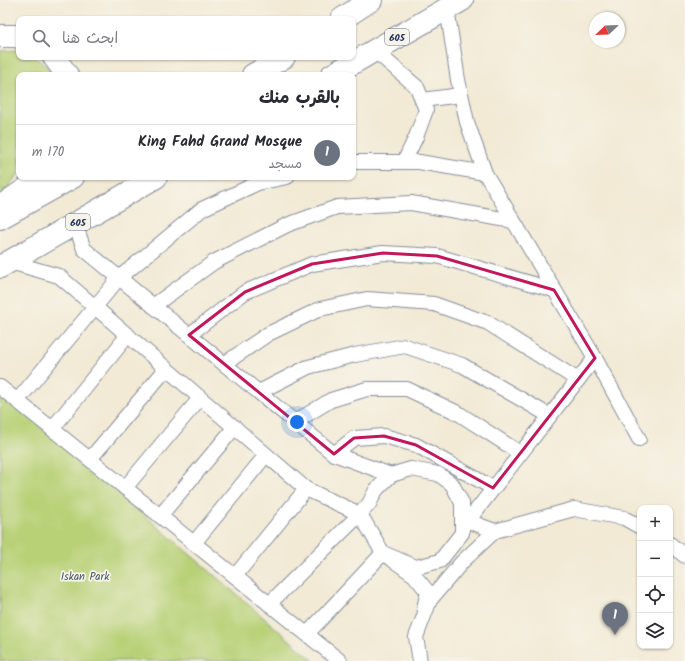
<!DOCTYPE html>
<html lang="ar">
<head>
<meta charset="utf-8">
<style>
	:root { --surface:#fff; --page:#f2f2f3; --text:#2b2b33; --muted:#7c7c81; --line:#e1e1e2; --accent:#1a73e8 }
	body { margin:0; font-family:Kalam,"Playpen Sans Arabic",sans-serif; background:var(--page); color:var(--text); direction:rtl }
	.controls { position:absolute; right:12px; bottom:12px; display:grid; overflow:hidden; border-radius:8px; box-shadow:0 1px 3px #0004 }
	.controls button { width:36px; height:36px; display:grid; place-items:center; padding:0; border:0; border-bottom:1px solid var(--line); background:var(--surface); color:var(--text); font:20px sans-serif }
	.compass { position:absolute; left:589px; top:12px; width:36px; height:36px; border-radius:50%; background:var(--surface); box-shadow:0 1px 3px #0004; rotate:247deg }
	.you { position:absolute; left:297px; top:422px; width:14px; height:14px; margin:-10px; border:3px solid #fff; border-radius:50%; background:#1a73e8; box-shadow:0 0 0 6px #1a73e833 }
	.badge { display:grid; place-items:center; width:26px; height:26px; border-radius:50%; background:var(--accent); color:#fff; font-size:13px; font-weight:700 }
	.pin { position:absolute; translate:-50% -33px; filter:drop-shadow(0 1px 2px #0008) }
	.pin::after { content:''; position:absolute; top:21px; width:14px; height:12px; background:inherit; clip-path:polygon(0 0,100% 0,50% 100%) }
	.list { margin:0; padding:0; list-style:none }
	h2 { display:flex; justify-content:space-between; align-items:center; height:52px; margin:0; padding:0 16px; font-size:17px }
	h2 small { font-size:13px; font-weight:400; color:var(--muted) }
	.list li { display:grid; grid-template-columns:26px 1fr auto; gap:12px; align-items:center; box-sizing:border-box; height:56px; padding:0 16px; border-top:1px solid var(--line) }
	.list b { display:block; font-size:15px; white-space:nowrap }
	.list p { margin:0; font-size:13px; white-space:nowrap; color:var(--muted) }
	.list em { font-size:13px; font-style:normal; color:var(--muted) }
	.icon { flex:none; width:22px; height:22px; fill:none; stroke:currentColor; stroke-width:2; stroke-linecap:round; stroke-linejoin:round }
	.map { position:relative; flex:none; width:685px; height:661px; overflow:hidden; direction:ltr }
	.search { position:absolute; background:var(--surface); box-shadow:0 1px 3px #0004; left:16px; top:16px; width:340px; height:44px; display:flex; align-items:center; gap:10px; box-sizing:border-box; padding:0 14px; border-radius:8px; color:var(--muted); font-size:15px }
	.panel { position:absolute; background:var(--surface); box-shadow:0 1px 3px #0004; left:16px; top:72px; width:340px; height:108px; border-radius:8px; direction:rtl }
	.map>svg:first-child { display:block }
</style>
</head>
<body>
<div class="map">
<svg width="685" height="661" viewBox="0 0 685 661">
	<rect width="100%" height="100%" fill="#f7f3e8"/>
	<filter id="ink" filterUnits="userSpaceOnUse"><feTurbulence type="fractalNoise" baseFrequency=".025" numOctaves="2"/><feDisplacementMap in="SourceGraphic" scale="8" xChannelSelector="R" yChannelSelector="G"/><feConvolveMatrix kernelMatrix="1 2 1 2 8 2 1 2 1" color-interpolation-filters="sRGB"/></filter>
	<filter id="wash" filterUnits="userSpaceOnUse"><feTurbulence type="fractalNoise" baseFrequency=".012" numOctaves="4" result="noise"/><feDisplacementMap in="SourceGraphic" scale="16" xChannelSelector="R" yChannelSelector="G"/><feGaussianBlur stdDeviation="0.9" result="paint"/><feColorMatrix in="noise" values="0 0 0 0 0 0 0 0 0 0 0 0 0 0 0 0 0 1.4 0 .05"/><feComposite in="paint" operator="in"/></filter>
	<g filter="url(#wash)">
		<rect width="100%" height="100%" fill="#f2ead5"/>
		<!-- green -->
		<g fill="#b8d177" stroke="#6a806a">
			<path d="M17,50L19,51V57H34L48,67L53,75H19V173L0,197V51Z"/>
			<path d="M0,391L314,661H0Z"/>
		</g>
	</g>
	<g filter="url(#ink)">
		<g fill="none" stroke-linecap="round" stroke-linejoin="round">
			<!-- minor casing -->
			<g stroke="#868c9a" stroke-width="16">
				<g id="minor">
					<path d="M447,8L458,80L467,122L485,173L595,358L639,439"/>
					<path d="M374,50L417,87L426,110L416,137L404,162"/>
					<path d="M422,100L461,95"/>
					<path d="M353,162H419L485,173"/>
					<path d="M75,224L84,249L334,454L391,475"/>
					<path d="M10,262L59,276L306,489L360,514L269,604"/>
					<path d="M153,306L214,262L287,225L337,207L411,203L513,221"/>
					<path d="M189,335L245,292L312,264L383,253L437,256L554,290"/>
					<path d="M224,364L268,334L320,309L367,299L434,304L488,323L578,380"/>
					<path d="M0,387L340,661"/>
					<path d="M259,392L308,367L355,355L405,346L462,365L550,416"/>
					<path d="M17,401L119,278L202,209L258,183L287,177"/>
					<path d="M295,422L331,400L367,389H407L458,413L520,453"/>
					<path d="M52,429L128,335"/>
					<path d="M334,454L354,438L384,436L416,445L493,488"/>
					<path d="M90,459L166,369"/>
					<path d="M411,469L438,474L452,484L462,503V533L440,561L416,567L383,553L360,514L369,504L376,490L391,475Z"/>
					<path d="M125,488L200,398"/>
					<path d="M465,512L468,521L495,531"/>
					<path d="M160,516L235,427"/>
					<path d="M468,521L595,358"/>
					<path d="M194,543L266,455"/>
					<path d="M670,544L685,556"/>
					<path d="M235,576L306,489"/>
					<path d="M307,634L383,553L414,575L428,592L424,608"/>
					<path d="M420,661L416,637L430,600L462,562L495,531L574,509L624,518L640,527"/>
				</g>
			</g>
			<!-- primary casing -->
			<g stroke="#868c9a" stroke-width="24">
				<g id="primary">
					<path d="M0,36H16L19,37"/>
					<path d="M54,57L67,75"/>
					<path d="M0,207L36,182L41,177"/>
				</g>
			</g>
			<!-- motorway casing -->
			<g stroke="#868c9a" stroke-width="24">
				<g id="motorway">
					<path d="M342,19L371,0"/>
					<path d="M253,75L284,57"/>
					<path d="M332,75L462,0"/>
					<path d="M0,218L73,177"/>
					<path d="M0,267L156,177"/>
				</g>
			</g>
			<!-- minor -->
			<use href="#minor" stroke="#fff" stroke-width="14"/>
			<!-- primary -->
			<use href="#primary" stroke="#fff" stroke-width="22"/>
			<!-- motorway -->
			<use href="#motorway" stroke="#fff" stroke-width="22"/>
		</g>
	</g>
	<!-- marked area -->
	<path fill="none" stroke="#c2185b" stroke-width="3" stroke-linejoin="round" d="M383,253L437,256L554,290L595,358L493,488L416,445L384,436L354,438L334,454L189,335L245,292L312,264Z"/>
	<g text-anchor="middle" stroke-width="3.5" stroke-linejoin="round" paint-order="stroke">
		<!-- shield labels -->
		<g fill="#f7f3e8" stroke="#5d6a87" stroke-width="1">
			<rect x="385" y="29" width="24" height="16" rx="3"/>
			<rect x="66" y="214" width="24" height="16" rx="3"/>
		</g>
		<g font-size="10" font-weight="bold" fill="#1b2f5e">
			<text x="397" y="41">605</text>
			<text x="78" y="226">605</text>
		</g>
		<!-- park labels -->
		<g font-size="11" fill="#425864" stroke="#f7f3e8">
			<text x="85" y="580">Iskan Park</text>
		</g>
	</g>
</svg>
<div class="controls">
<button>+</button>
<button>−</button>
<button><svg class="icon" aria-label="locate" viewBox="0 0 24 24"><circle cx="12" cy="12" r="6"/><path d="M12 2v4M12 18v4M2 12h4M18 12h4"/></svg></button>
<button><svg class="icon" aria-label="layers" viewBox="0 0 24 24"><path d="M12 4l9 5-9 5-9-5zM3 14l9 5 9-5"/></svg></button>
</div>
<svg class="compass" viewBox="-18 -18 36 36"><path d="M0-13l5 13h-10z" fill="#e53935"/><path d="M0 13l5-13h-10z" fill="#7c7c81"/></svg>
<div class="you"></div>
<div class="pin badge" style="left:615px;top:635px;background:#6b7280">1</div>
<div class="search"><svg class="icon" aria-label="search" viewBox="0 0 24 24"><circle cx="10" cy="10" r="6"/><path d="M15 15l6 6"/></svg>ابحث هنا</div>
<section class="panel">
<h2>بالقرب منك<small></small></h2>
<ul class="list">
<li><span class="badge" style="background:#6b7280">1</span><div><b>King Fahd Grand Mosque</b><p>مسجد</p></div><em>170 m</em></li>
</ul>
</section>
</div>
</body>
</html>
